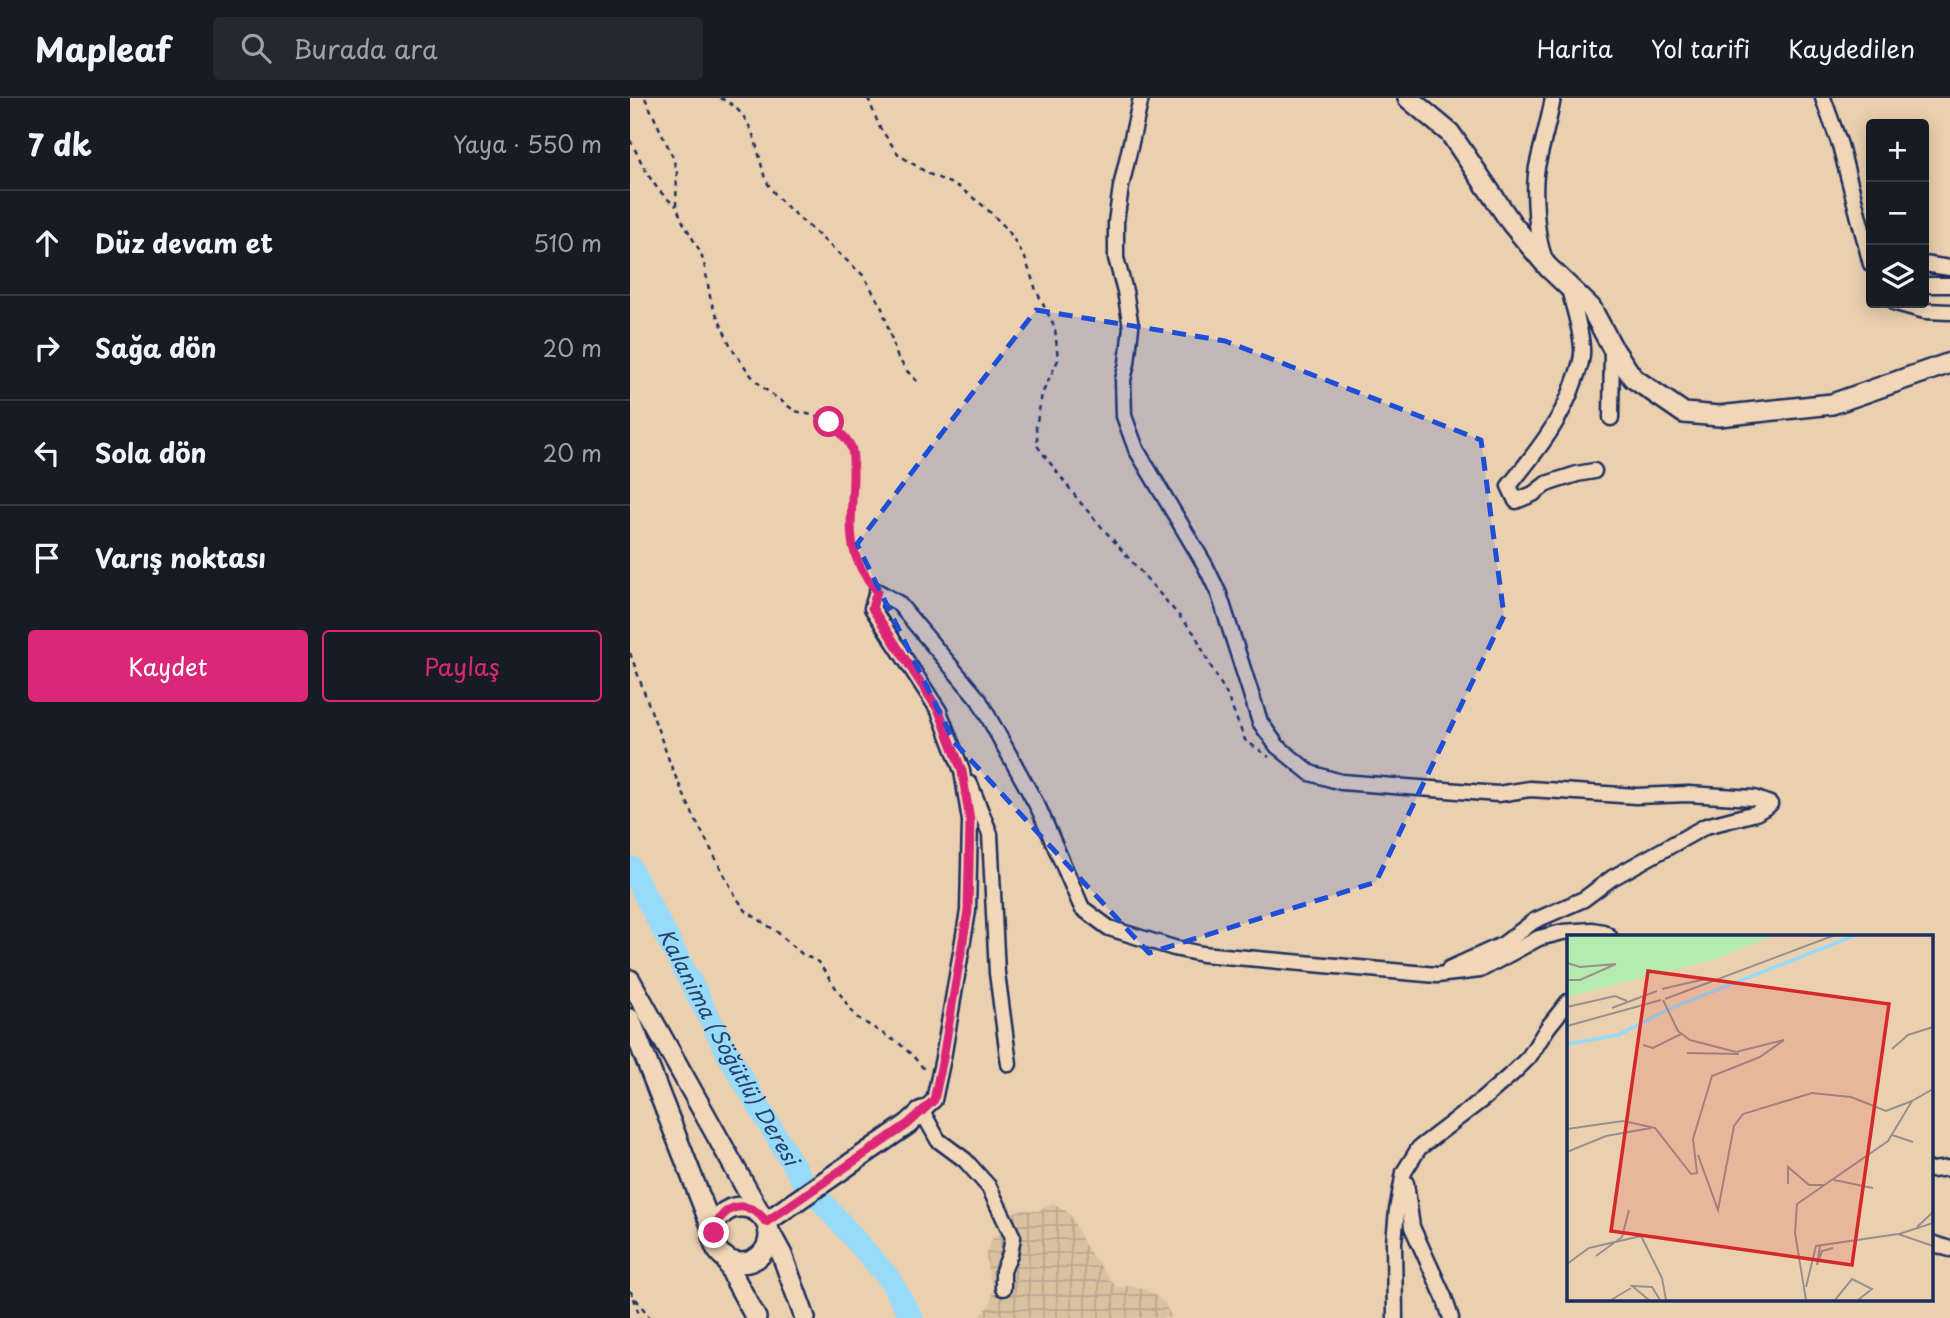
<!DOCTYPE html>
<html lang="tr">
<head>
<meta charset="utf-8">
<style>
	:root { --surface:#171b24; --page:#242831; --text:#f1f3f6; --muted:#9ea1a6; --line:#363941; --accent:#db2777 }
	body { margin:0; font-family:"Playpen Sans",sans-serif; background:var(--page); color:var(--text) }
	.controls { position:absolute; right:21px; top:21px; display:grid; overflow:hidden; border-radius:7px; box-shadow:0 4px 18px #0003 }
	.controls button { width:63px; height:63px; display:grid; place-items:center; padding:0; border:0; border-bottom:2px solid var(--line); background:var(--surface); color:var(--text); font:35px sans-serif }
	.stop { position:absolute; width:21px; height:21px; margin:-16px; border:5px solid #db2777; border-radius:50%; background:#fff }
	.stop.end { background:#db2777; border-color:#fff; box-shadow:0 2px 7px #0008 }
	.list { margin:0; padding:0; list-style:none }
	h2 { display:flex; justify-content:space-between; align-items:center; height:91px; margin:0; padding:0 28px; font-size:30px }
	h2 small { font-size:23px; font-weight:400; color:var(--muted) }
	.list li { display:grid; grid-template-columns:46px 1fr auto; gap:21px; align-items:center; box-sizing:border-box; height:105px; padding:0 28px; border-top:2px solid var(--line) }
	.list b { display:block; font-size:26px; white-space:nowrap }
	.list em { font-size:23px; font-style:normal; color:var(--muted) }
	.actions { display:flex; gap:14px; padding:21px 28px }
	.actions a { flex:1; padding:16px 0; border:2px solid var(--accent); border-radius:7px; text-align:center; font-size:24px; color:var(--accent) }
	.actions .main { background:var(--accent); color:#fff }
	.icon { flex:none; width:38px; height:38px; fill:none; stroke:currentColor; stroke-width:2; stroke-linecap:round; stroke-linejoin:round }
	.map { position:relative; flex:none; width:1320px; height:1220px; overflow:hidden }
	header { display:flex; align-items:center; gap:42px; box-sizing:border-box; height:98px; padding:0 35px; background:var(--surface); border-bottom:2px solid var(--line) }
	header strong { font-size:33px }
	nav { display:flex; gap:38px; margin-inline-start:auto; font-size:24px }
	.search { width:490px; height:63px; background:var(--page); display:flex; align-items:center; gap:18px; box-sizing:border-box; padding:0 24px; border-radius:7px; color:var(--muted); font-size:26px }
	main { display:flex }
	aside { flex:1; background:var(--surface) }
	.map>svg:first-child { display:block }
</style>
</head>
<body>
<header>
<strong>Mapleaf</strong>
<div class="search"><svg class="icon" aria-label="search" viewBox="0 0 24 24"><circle cx="10" cy="10" r="6"/><path d="M15 15l6 6"/></svg>Burada ara</div>
<nav><a>Harita</a><a>Yol tarifi</a><a>Kaydedilen</a></nav>
</header>
<main>
<aside>
<h2>7 dk<small>Yaya · 550 m</small></h2>
<ul class="list">
<li><svg class="icon" aria-label="ahead" viewBox="0 0 24 24"><path d="M12 20V5M6 11l6-6 6 6"/></svg><div><b>Düz devam et</b></div><em>510 m</em></li>
<li><svg class="icon" aria-label="right" viewBox="0 0 24 24"><path d="M7 20v-9h11M14 6l5 5-5 5"/></svg><div><b>Sağa dön</b></div><em>20 m</em></li>
<li><svg class="icon" aria-label="left" viewBox="0 0 24 24"><path d="M17 20v-9H6M10 6l-5 5 5 5"/></svg><div><b>Sola dön</b></div><em>20 m</em></li>
<li><svg class="icon" aria-label="arrive" viewBox="0 0 24 24"><path d="M6 21V4h12l-3 4 3 4H6"/></svg><div><b>Varış noktası</b></div></li>
</ul>
<div class="actions"><a class="main">Kaydet</a><a>Paylaş</a></div>
</aside>
<div class="map">
<svg width="1320" height="1220" viewBox="0 0 1320 1220">
	<defs>
		<pattern id="industrial-grid" width="8" height="8" patternUnits="userSpaceOnUse" patternTransform="scale(1.75)"><rect width="8" height="8" fill="#dac2a1"/><path d="M0 4h8M4 0v8" fill="none" stroke="#baa78d"/></pattern>
	</defs>
	<rect width="100%" height="100%" fill="#ebd0af"/>
	<filter id="ink" filterUnits="userSpaceOnUse"><feTurbulence type="fractalNoise" baseFrequency=".0143" numOctaves="2"/><feDisplacementMap in="SourceGraphic" scale="14" xChannelSelector="R" yChannelSelector="G"/><feConvolveMatrix kernelMatrix="1 2 1 2 8 2 1 2 1" color-interpolation-filters="sRGB"/></filter>
	<g filter="url(#ink)">
		<!-- industrial -->
		<path fill="url(#industrial-grid)" d="M423,1105L439,1115L455,1147L486,1189L503,1188L519,1193L534,1204L542,1220H348L360,1207L363,1189L358,1173L356,1156L362,1141L374,1132L376,1116L392,1112L408,1113Z"/>
		<g fill="none" stroke-linecap="round" stroke-linejoin="round">
			<!-- river -->
			<path stroke="#97daf9" stroke-width="23" id="s1" d="M0,769L103,965L171,1080L258,1179L282,1220"/>
			<!-- street casing -->
			<g stroke="#1b2f5e" stroke-width="19">
				<g id="street">
					<path d="M511,0L491,89L486,124V160L495,193L501,229L497,265L493,282L494,318L506,351L575,467L589,496L630,624L647,648L680,675L711,684L868,696L900,691L1006,698L1058,696L1124,700L1140,706L1126,715L1076,728L982,780L954,801L904,823L872,847L819,871"/>
					<path d="M1193,0L1210,47L1241,166"/>
					<path d="M915,161C906,140 903,93 907,69C912,46 919,23 923,0"/>
					<path d="M1294,166L1320,170"/>
					<path d="M1294,187H1320"/>
					<path d="M939,190C943,209 951,230 952,250C953,261 949,271 945,282C932,323 906,354 879,388L886,403L903,396L916,386L947,376L964,373"/>
					<path d="M1266,205L1295,213L1320,214"/>
					<path d="M981,320L982,249"/>
					<path d="M340,686L360,736L367,875L379,966"/>
					<path d="M1301,1072L1320,1070"/>
					<path d="M776,1085L782,1129L814,1199L821,1220"/>
					<path d="M1301,1145L1320,1151"/>
					<path d="M373,1190V1173L380,1156L383,1139L359,1089L335,1062L308,1042L292,1013L304,1002L313,960L338,813L340,723L332,673L309,613L242,510L247,493L268,505L349,602L409,711L452,810L479,830L544,850L572,856L807,877L850,872L909,840L933,834L962,832L973,834L979,838"/>
					<path d="M765,1220L764,1144L767,1112L774,1074L789,1050L853,1001L884,974L899,959L918,929L938,904"/>
				</g>
			</g>
			<!-- secondary casing -->
			<g stroke="#1b2f5e" stroke-width="24">
				<g id="secondary">
					<path d="M778,0L820,35L882,126L918,169L961,210L982,249L1003,280L1054,315L1089,318L1202,306L1320,265"/>
					<path d="M0,882L131,1117"/>
					<path d="M0,921L84,1135"/>
					<circle cx="111" cy="1137" r="28"/>
					<path d="M136,1124L278,1026L292,1013"/>
					<path d="M139,1133L152,1157L175,1220"/>
					<path d="M95,1159L106,1183L126,1220"/>
				</g>
			</g>
			<!-- path -->
			<g stroke="#1b2f5e" stroke-width="2.5" stroke-dasharray="5 5" stroke-linecap="butt">
				<path d="M15,0L42,57L47,73L46,108L53,124L71,155L75,170L81,204L102,251L123,280L136,292L165,313L182,317L199,324L213,336L222,351L220,434L222,450L228,466L238,483"/>
				<path d="M90,0C116,11 124,35 130,61C132,68 133,76 136,82C141,92 148,100 156,108L234,178L252,210L267,258L277,273L289,285"/>
				<path d="M238,0L250,30L269,57L299,76L329,89L355,109L378,132L395,160L406,192L425,230L428,262L412,296L406,329L408,349L449,403L565,536L579,565L596,595L615,642L639,659"/>
				<path d="M0,42C15,70 20,88 46,108"/>
				<path d="M0,555L43,673L65,721L106,799L116,813L146,833L172,856L188,864L226,919L270,946L283,958L293,970L295,975"/>
				<path d="M0,1193L20,1220"/>
				<path d="M4,1200L10,1220"/>
			</g>
			<!-- street -->
			<use href="#street" stroke="#f1d6b8" stroke-width="14"/>
			<!-- secondary -->
			<use href="#secondary" stroke="#f1d6b8" stroke-width="19"/>
		</g>
	</g>
	<g fill="none" stroke-linecap="round" stroke-linejoin="round" filter="url(#ink)">
		<!-- route -->
		<path stroke="#db2777" stroke-width="9" d="M84,1135C90,1106 119,1099 136,1124L278,1026L304,1002L313,960L338,813L340,723L332,673L309,613L242,510L247,493C211,452 223,425 223,375C223,367 224,356 221,349C216,338 207,332 199,324"/>
	</g>
	<!-- marked area -->
	<path fill="#1d4ed8" fill-opacity="0.2" stroke="#1d4ed8" stroke-width="5" stroke-dasharray="14 9" stroke-linejoin="round" d="M406,212L595,243L851,342L874,518L746,784L519,855L324,644L227,446Z"/>
	<g text-anchor="middle" stroke-width="5" stroke-linejoin="round" paint-order="stroke">
		<!-- water labels -->
		<g font-size="21" font-style="italic" fill="#27406e" stroke="#f1d6b8">
			<text dy="7" stroke="none"><textPath href="#s1" startOffset="205">Kalanima (Söğütlü) Deresi</textPath></text>
		</g>
	</g>
	<!-- overview -->
	<g transform="translate(937 837)">
		<rect width="366" height="366" fill="#ebd0af"/>
		<path d="M0,0H208L149,24L0,62Z" fill="#b4ecaf"/>
		<path fill="none" stroke="#97daf9" stroke-width="3.5" d="M0,109L51,100L104,73L289,0"/>
		<path fill="none" stroke="#98908f" stroke-width="2" d="M0,28L13,32L49,29L13,45H0M95,54L138,44M98,64L268,0M0,72L48,61L60,66M45,73L90,56M0,91L94,65M76,110L86,113L114,99M325,114L341,100L366,92M120,118L172,119M0,194L56,186L88,193L124,239L130,238L126,204L145,141L193,122L217,105L169,117L123,105L111,96L96,65M325,200L346,207M0,217L39,201L84,193M131,220L151,275L167,191L176,179L245,158L284,162L319,176L345,166M267,245L306,253M221,249V232L242,250H257M350,292L366,277M332,299L366,288M253,311L250,330L255,316L266,313M29,321L55,302L62,275M0,329L22,313L74,301L95,343L99,365M239,352L249,311L331,299L366,311M44,365L64,353M82,365L65,351L85,352L93,365M239,365L228,298L230,269L321,206L345,166L366,154M268,365L285,344L305,354L291,365"/>
		<path fill="#d62828" fill-opacity="0.15" stroke="#d62828" stroke-width="3.5" d="M81,36L322,69L285,330L44,296Z"/>
		<rect width="366" height="366" fill="none" stroke="#1b2f5e" stroke-width="3.5"/>
	</g>
</svg>
<div class="controls">
<button>+</button>
<button>−</button>
<button><svg class="icon" aria-label="layers" viewBox="0 0 24 24"><path d="M12 4l9 5-9 5-9-5zM3 14l9 5 9-5"/></svg></button>
</div>
<div class="stop" style="left:199px;top:324px"></div>
<div class="stop end" style="left:84px;top:1135px"></div>
</div>
</main>
</body>
</html>
